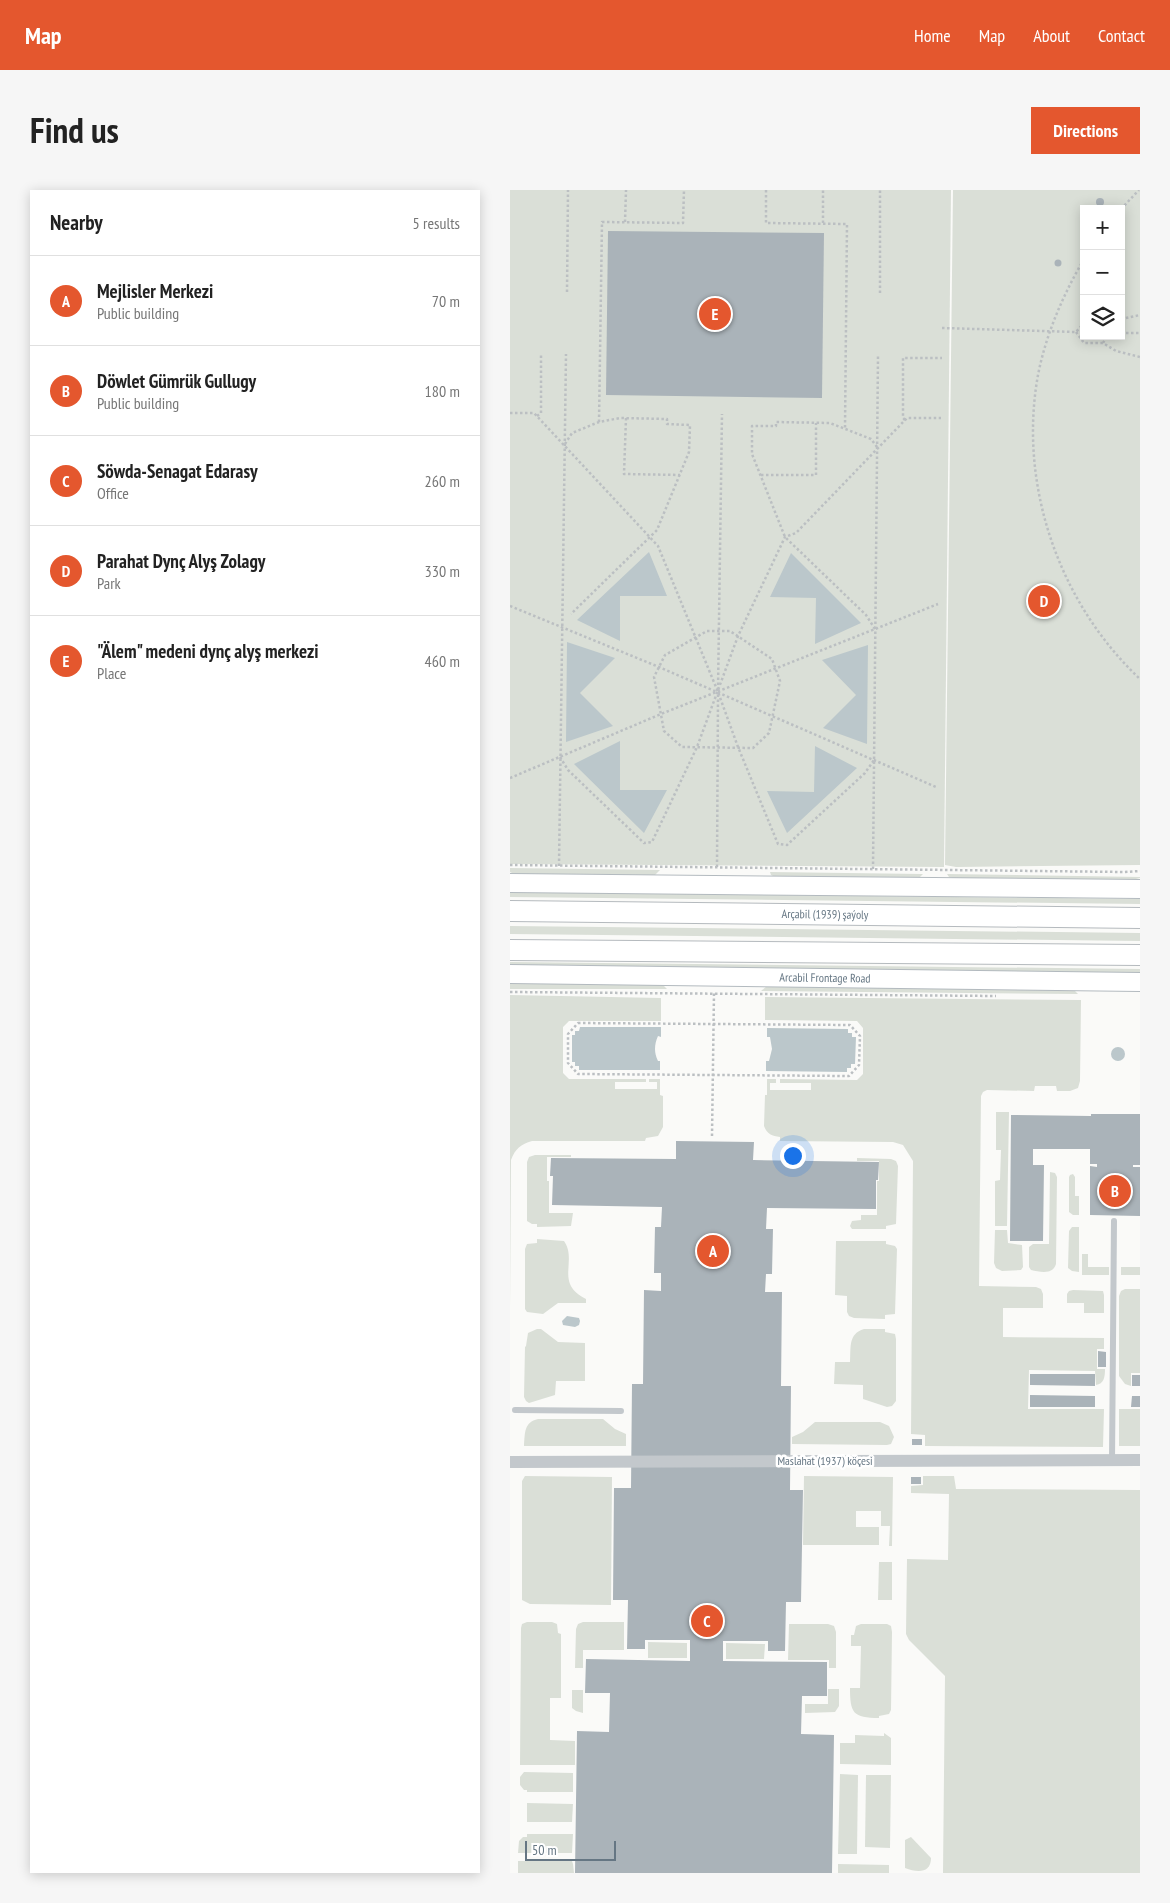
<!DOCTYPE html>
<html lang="en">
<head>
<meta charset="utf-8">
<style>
	:root { --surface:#fff; --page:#f6f6f6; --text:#222; --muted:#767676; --line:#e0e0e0; --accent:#e4572e }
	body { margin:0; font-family:"PT Sans Narrow",sans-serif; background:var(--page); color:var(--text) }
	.controls { position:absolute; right:15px; top:15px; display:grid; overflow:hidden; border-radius:0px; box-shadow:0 2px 12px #0003 }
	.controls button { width:45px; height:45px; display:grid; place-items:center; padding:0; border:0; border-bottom:1px solid var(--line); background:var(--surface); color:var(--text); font:25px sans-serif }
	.scale { position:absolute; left:15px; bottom:12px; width:91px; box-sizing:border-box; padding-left:5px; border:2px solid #657683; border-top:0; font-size:14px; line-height:18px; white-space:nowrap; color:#657683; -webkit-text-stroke:4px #fff; paint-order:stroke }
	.you { position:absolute; left:282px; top:965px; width:18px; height:18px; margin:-12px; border:4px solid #fff; border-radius:50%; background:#1a73e8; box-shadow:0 0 0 8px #1a73e833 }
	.badge { display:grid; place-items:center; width:32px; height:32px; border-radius:50%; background:var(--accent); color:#fff; font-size:16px; font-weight:700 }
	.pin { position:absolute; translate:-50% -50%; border:2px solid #fff; box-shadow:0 1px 5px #0006 }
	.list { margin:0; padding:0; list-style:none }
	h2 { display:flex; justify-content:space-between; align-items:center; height:65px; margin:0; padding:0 20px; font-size:21px }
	h2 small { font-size:16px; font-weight:400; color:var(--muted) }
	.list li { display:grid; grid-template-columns:32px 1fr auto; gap:15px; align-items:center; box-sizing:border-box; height:90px; padding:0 20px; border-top:1px solid var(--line) }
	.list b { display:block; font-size:19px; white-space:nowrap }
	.list p { margin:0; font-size:16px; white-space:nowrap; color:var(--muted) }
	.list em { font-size:16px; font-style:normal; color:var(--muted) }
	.icon { flex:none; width:28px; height:28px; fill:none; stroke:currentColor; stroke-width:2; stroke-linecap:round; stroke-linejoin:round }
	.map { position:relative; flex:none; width:630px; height:1683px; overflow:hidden; border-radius:0px }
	header { display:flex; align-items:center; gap:30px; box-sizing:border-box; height:70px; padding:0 25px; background:var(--accent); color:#fff }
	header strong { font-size:24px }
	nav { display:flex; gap:28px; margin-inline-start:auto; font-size:18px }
	.intro { display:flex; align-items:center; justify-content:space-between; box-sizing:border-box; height:120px; padding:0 30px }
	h1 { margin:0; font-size:35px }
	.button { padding:12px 22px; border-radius:0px; background:var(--accent); color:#fff; font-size:18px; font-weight:700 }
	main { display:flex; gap:30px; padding:0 30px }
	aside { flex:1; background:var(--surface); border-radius:0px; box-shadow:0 2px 12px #0003 }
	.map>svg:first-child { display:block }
</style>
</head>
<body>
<header>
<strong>Map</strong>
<nav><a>Home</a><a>Map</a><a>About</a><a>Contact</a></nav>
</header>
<div class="intro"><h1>Find us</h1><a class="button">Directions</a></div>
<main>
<aside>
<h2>Nearby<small>5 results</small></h2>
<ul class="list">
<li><span class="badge">A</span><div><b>Mejlisler Merkezi</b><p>Public building</p></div><em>70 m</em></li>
<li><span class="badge">B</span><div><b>Döwlet Gümrük Gullugy</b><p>Public building</p></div><em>180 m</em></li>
<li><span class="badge">C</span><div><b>Söwda-Senagat Edarasy</b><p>Office</p></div><em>260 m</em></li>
<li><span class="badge">D</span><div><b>Parahat Dynç Alyş Zolagy</b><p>Park</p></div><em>330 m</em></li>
<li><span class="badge">E</span><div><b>&quot;Älem&quot; medeni dynç alyş merkezi</b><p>Place</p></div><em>460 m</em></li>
</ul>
</aside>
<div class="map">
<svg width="630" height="1683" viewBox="0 0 630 1683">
	<rect width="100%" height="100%" fill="#fafaf8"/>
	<!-- green -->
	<g fill="#dadfd7" fill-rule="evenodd">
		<path d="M0,0H441L434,677L0,674Z"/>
		<path d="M443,0H630V675L446,677L435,675ZM574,19H611V146H574Z"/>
		<path d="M0,678L150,680L145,685L4,684L0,682Z"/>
		<path d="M260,682L413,684L409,688L265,687L261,685Z"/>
		<path d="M437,684L630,687V688L618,691L444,688L439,687Z"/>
		<path d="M0,702L630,709V714L0,707Z"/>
		<path d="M0,736L630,743V751L0,744Z"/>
		<path d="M0,772L630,779V784L0,777Z"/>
		<path d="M0,793L152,794L157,799H0Z"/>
		<path d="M257,796L563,799L568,804L251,801Z"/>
		<path d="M0,805L151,808V831H59L53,837V883L59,889H136V892H105V899H147V892H139V889H150V905L153,906V937L148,946L136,948L135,951H22C11,954 5,959 1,970L0,1119Z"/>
		<path d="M255,807L571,810L570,891L568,898L560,901H547L546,896H525L524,901L477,900L473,902L471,906L469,1096L526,1097L531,1099L533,1104V1118H493V1147L594,1148V1159H587V1179H595C595,1187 594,1194 586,1195L585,1181L519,1180L518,1219H594L593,1257L415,1256V1245L401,1244L403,971L393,955L383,952L270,951V947C262,946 257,944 254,936L255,905H257V889H266V893H260V900H301V893H270V889L347,890L353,884V838L347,831L255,830Z"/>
		<path d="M486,922H499L497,1036H485V991L490,990L491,960H486Z"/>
		<path d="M25,965H61V967H37V991H39V1023H63L61,1036L27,1037V1034H22L17,1031V972L19,967Z"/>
		<path d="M347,968L381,969L386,971L388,976L386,1034L376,1036V1039H342L340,1036L342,1031L351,1030V1025H367V991H369V971H347Z"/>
		<path d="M540,982L545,983L547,987L546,1074C543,1085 530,1082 521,1080L519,1077V1057L523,1054H539Z"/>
		<path d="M563,984L565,987V1006H569V1025H563L559,1022V987L560,985Z"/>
		<path d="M562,1037H569V1082L562,1081L558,1078L559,1041Z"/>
		<path d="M485,1040H497L498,1053L512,1055L513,1077L511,1080L492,1081L486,1078L484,1073Z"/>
		<path d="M27,1049L54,1051C68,1071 44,1093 76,1109V1113H48L33,1124L17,1122L15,1119V1059L17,1054L27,1053Z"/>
		<path d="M326,1051H376V1054L385,1056L387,1059L385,1124L375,1125V1129L344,1128L339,1126L337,1122V1106L325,1105Z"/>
		<path d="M572,1064H578V1077H599V1085H572Z"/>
		<rect x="611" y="1077" width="19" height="8"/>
		<path d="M615,1099H630V1183H621V1196L615,1194L609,1186V1106L611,1101Z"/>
		<path d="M563,1100L593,1101L594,1105V1123H574V1113H557V1104L559,1101Z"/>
		<path d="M27,1139H31L48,1152L75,1153V1191H46L45,1205L19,1213L16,1211L14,1207L15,1157L16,1156L18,1143Z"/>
		<path d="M354,1139H375V1142L385,1144L386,1149V1211L382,1216L377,1217L353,1209V1195L324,1194L325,1172H340C341,1157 338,1144 354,1139Z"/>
		<rect x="609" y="1219" width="21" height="37"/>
		<path d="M28,1229H93L105,1239L116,1244V1256H14C15,1243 14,1232 28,1229Z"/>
		<path d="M305,1232H370L379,1236L384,1247L381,1254L377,1255L282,1254V1247L293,1242Z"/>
		<path d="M15,1286L102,1287L101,1415L20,1414L12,1410V1291Z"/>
		<path d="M294,1286L383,1287L382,1356H379L380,1336H371V1321H346V1337H369V1355H293Z"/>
		<path d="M413,1286H444L446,1299L630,1300V1683H433L435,1486L399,1450L396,1444L397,1369L438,1370L439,1304L401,1303V1296L413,1295Z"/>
		<path d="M369,1372H382V1410H368Z"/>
		<path d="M17,1432H42L47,1434L48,1443L51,1444V1508H40V1550L65,1551V1575H10L11,1438L12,1434Z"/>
		<path d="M73,1432H114V1460H73V1478H65L66,1439L68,1434Z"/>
		<path d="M279,1434H318L324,1436L326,1442V1478H319V1470H278Z"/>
		<path d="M351,1434H377L381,1436L382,1442L381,1520L379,1524L369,1526V1528C343,1528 340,1523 340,1498H350L351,1456H341V1445H344L346,1436Z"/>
		<path d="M138,1452L177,1453V1468H138Z"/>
		<path d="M216,1453L255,1454L254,1469H216Z"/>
		<path d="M318,1499H329V1516L325,1522L295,1523V1514H318Z"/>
		<path d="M62,1500H73V1523L66,1521L62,1518Z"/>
		<path d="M374,1543L381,1548V1575L330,1574V1553H345V1545L374,1546Z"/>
		<path d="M14,1582L63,1583V1602H17V1600H14L10,1595V1587Z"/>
		<path d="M330,1584L348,1585L347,1664H328Z"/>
		<path d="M356,1585H381L380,1658L355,1657Z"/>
		<path d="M17,1613L63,1614L62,1632H17Z"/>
		<path d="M17,1644H63L62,1663H8L9,1651L13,1647H17Z"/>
		<path d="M401,1647L421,1668C421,1683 408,1683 395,1678V1650Z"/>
		<path d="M8,1671H62L63,1674L64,1683H8Z"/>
		<path d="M328,1674L379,1675V1683H328Z"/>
	</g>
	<!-- water -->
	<g fill="#bbc7cb">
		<path d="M139,362L157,406H110V451L67,430Z"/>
		<path d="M281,363L351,433L305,454L306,408L260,407Z"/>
		<path d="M57,452L105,468L70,503L103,536L56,552Z"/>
		<path d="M358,455L357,554L313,538L346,505L312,470Z"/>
		<path d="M110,551V600H157L134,643L64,574Z"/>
		<path d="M305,556L347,578L277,643L257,601L304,602Z"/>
		<path d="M70,837H151V847L148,846C144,855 144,863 148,871H150V880H69V876H65V872H62V845H65V841H69Z"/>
		<path d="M257,838L338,839V843H342V847H346L345,874H341V878H337V882L256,881V871H259L262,859L260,847H257Z"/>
		<circle cx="608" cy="864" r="7"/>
		<path d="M57,1126L69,1128L70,1131L69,1135L65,1137L53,1135L52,1131Z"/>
	</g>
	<!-- building -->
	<g fill="#aab3b9">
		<circle cx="590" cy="12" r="4"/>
		<path d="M98,41L314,43L312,208L96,205Z"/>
		<circle cx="548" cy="73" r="3.5"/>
		<path d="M581,924H630V975H623V977H630V1026L580,1025V976L587,977V974H580V959H523V975H534L533,1051H500L501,925L581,926Z"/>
		<path d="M166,951L244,952L243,970L369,972L368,990H366V1019L257,1018L256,1039H263L262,1084H256L255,1102H272L271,1196H281L280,1300H293L291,1412H276L275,1461H258V1451H213V1471L317,1472V1506H292L291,1544L324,1545L322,1683H65L67,1541L99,1542L100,1503H75L76,1469L180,1471V1450H135V1459H117L118,1410H103L104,1298H121L122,1194H133L134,1100L151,1101V1083H144L145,1037H151L152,1017L42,1015L43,986H40L41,968L166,969Z"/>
		<path d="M588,1161L596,1162V1177H588Z"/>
		<path d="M520,1184H585V1196L520,1195Z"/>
		<rect x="622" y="1185" width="8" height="11"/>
		<path d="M520,1205L585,1206V1217H520Z"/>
		<path d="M622,1206H630V1217H621Z"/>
		<rect x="402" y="1249" width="10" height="6"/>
		<rect x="401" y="1287" width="10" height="7"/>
	</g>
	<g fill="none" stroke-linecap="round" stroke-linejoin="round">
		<!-- secondary casing -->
		<g stroke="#b3babf" stroke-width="20">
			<g id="secondary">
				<path d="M0,693L630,699"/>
				<path id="s1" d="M0,784L630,792"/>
			</g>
		</g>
		<!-- primary casing -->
		<g stroke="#b5babe" stroke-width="22">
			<g id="primary">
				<path id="s2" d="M0,721L630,728"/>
				<path d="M0,760L630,765"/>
			</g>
		</g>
		<!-- path -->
		<g stroke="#bbbfc2" stroke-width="2.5" stroke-dasharray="2.5 2.5" stroke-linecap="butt">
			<path d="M256,0V33L337,34L335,238"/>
			<path d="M611,19L629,0"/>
			<path d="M115,32L116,0"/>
			<path d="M313,33V0"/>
			<path d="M574,69C553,105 536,144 528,185C508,295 549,413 630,489"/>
			<path d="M57,102L58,0"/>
			<path d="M370,103V0"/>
			<path d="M611,129L630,125"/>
			<path d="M432,138L566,142L574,133"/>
			<path d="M566,142L574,153H593L606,161L630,167"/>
			<path d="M611,143H630"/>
			<path d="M593,153L597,146"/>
			<path d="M0,223H24L148,356L208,502L228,557L268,654L277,655L355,583L364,570"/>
			<path d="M27,226L31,223V164"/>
			<path d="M116,228L114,284L170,285"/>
			<path d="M395,230L393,228V168H432"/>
			<path d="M89,232L92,32L173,33L174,0"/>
			<path d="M55,254L62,243L89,232L110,228L157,229V234L180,235L179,262L147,340L61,424"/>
			<path d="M251,285H306V233"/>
			<path d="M0,416L149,477L426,597"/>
			<path d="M365,439L356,425L275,347L242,264V236H266V232L320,233L361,249L367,257"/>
			<path d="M197,441H220L262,469L270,491L259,543L243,558L172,557L154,541L144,487L155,465Z"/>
			<path d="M208,500L212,224"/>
			<path d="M50,567L58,580L134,653L142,652L187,557L228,446L275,347L286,343L397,228H431"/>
			<path d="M0,588L151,524L428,414"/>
			<path d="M0,675L614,682L630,681"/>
			<path d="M49,676L56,164"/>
			<path d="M207,677L208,505"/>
			<path d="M363,679L368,166"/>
			<path d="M0,802L486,806"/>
			<path d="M68,833L340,835L350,846L349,875L339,886L68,884L58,873V844Z"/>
			<path d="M202,946L204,803"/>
		</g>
		<!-- lane -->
		<g stroke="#c3c8cc" stroke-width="6">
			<path d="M5,1220L111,1221"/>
			<path d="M602,1271L604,1031"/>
		</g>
		<!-- street -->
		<path stroke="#c3c8cc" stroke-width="12" d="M0,1272L630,1270"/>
		<!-- secondary -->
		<use href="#secondary" stroke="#fff" stroke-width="18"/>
		<!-- primary -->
		<use href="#primary" stroke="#fff" stroke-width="20"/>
	</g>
	<g text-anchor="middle" stroke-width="5" stroke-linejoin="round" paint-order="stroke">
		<!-- street labels -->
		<g font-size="12" fill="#657683" stroke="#fff">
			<text dy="4" stroke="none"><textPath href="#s2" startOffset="315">Arçabil (1939) şaýoly</textPath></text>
			<text dy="4" stroke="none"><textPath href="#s1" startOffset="315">Arcabil Frontage Road</textPath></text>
			<text x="315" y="1275">Maslahat (1937) köçesi</text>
		</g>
	</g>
</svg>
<div class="controls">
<button>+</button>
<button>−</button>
<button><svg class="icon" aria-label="layers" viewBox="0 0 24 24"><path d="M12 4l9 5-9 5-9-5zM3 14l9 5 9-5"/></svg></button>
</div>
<div class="scale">50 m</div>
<div class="you"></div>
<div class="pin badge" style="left:203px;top:1061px">A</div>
<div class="pin badge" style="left:605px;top:1001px">B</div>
<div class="pin badge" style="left:197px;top:1431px">C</div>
<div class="pin badge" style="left:534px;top:411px">D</div>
<div class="pin badge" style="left:205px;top:124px">E</div>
</div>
</main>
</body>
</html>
